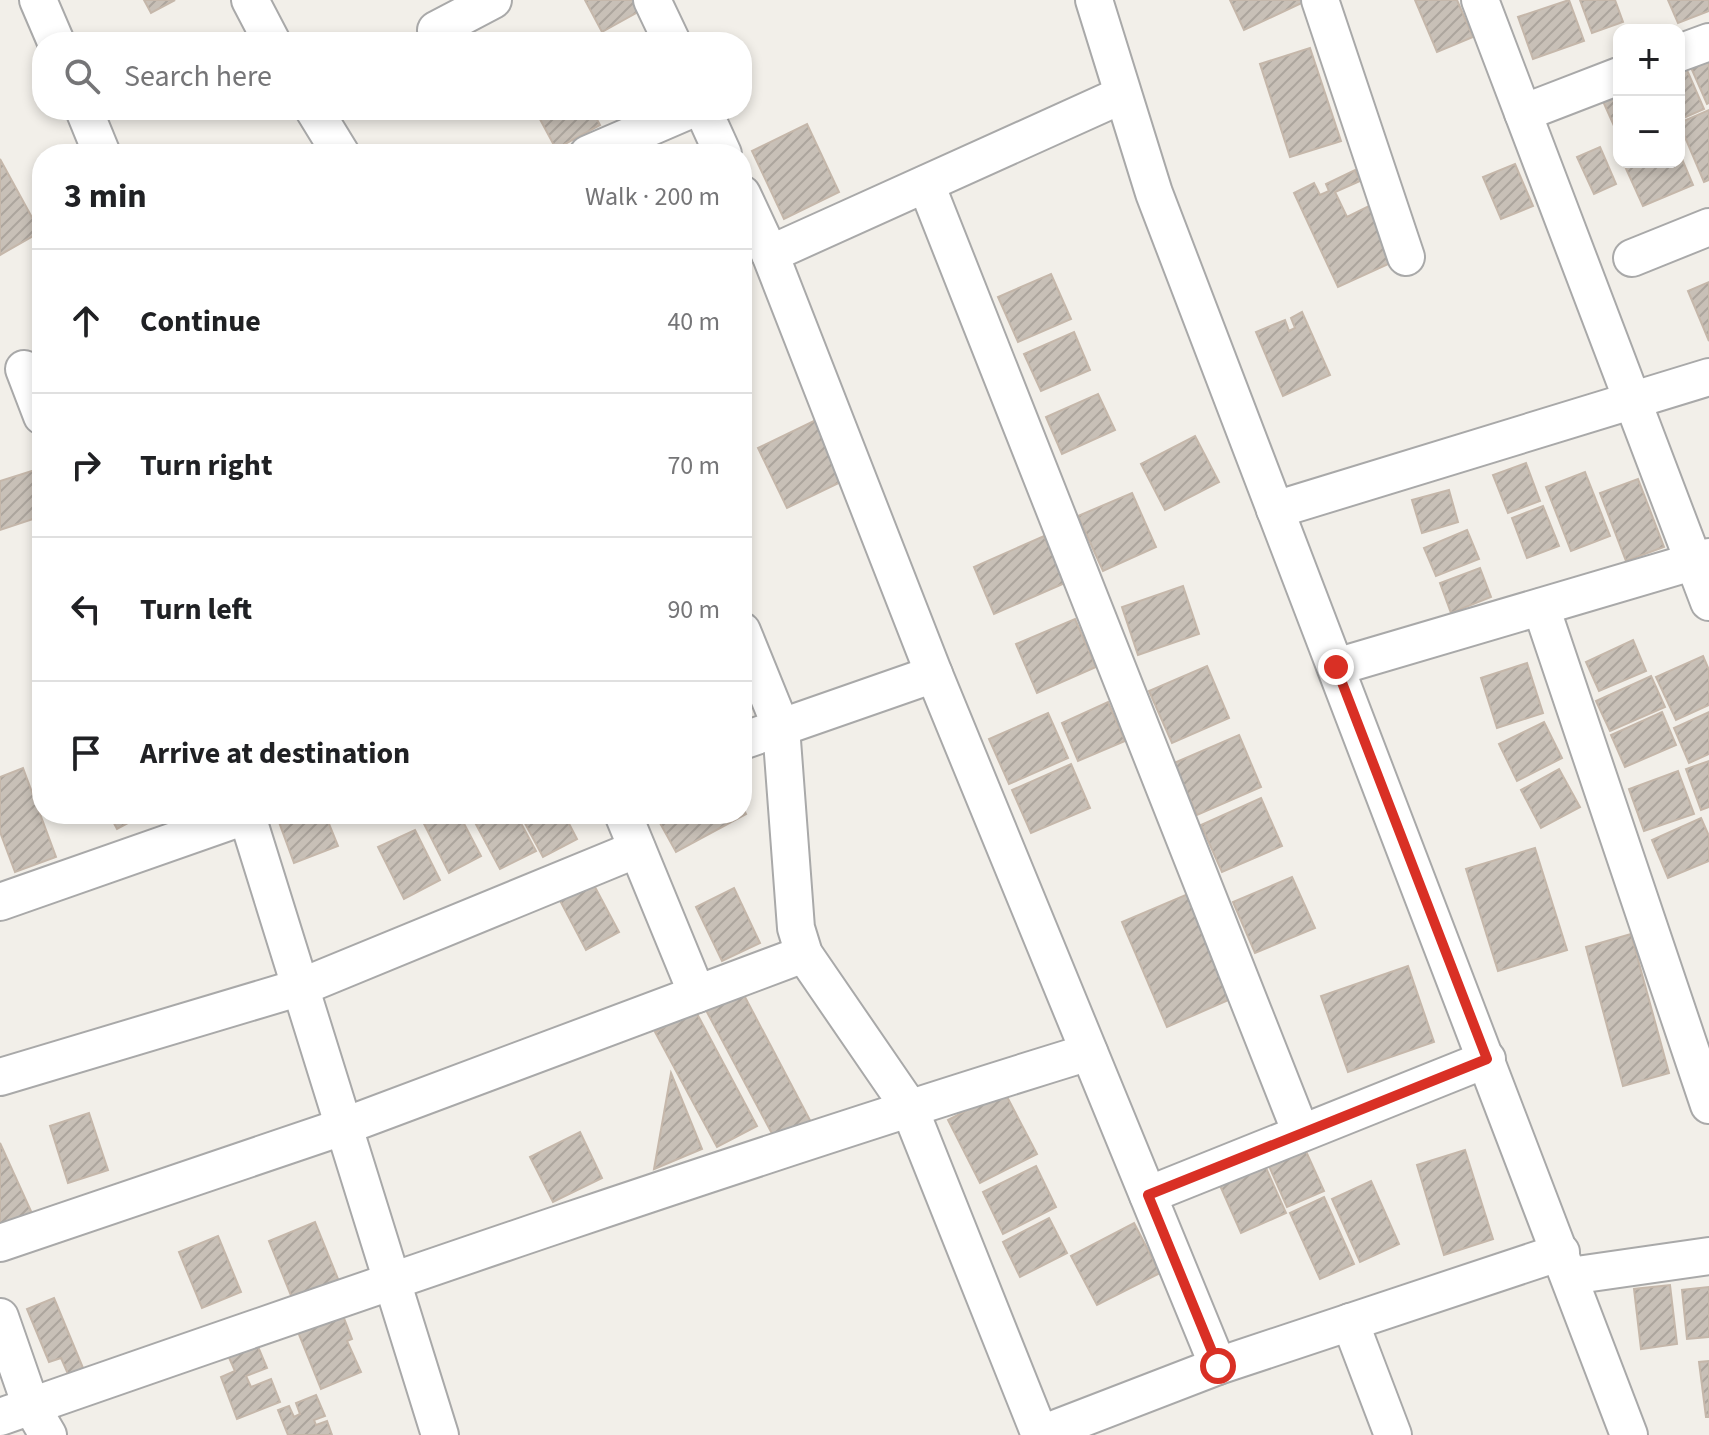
<!DOCTYPE html>
<html lang="en">
<head>
<meta charset="utf-8">
<style>
	:root { --surface:#fff; --page:#f2f2f2; --text:#202124; --muted:#757577; --line:#e0e0e0 }
	body { margin:0; font-family:"Source Sans 3",sans-serif; background:var(--page); color:var(--text) }
	.controls { position:absolute; right:24px; top:24px; display:grid; overflow:hidden; border-radius:16px; box-shadow:0 4px 12px #0003 }
	.controls button { width:72px; height:72px; display:grid; place-items:center; padding:0; border:0; border-bottom:2px solid var(--line); background:var(--surface); color:var(--text); font:40px sans-serif }
	.stop { position:absolute; width:24px; height:24px; margin:-18px; border:6px solid #d93025; border-radius:50%; background:#fff }
	.stop.end { background:#d93025; border-color:#fff; box-shadow:0 2px 8px #0008 }
	.list { margin:0; padding:0; list-style:none }
	h2 { display:flex; justify-content:space-between; align-items:center; height:104px; margin:0; padding:0 32px; font-size:34px }
	h2 small { font-size:26px; font-weight:400; color:var(--muted) }
	.list li { display:grid; grid-template-columns:52px 1fr auto; gap:24px; align-items:center; box-sizing:border-box; height:144px; padding:0 32px; border-top:2px solid var(--line) }
	.list b { display:block; font-size:30px; white-space:nowrap }
	.list em { font-size:26px; font-style:normal; color:var(--muted) }
	.icon { flex:none; width:44px; height:44px; fill:none; stroke:currentColor; stroke-width:2; stroke-linecap:round; stroke-linejoin:round }
	.map { position:relative; flex:none; width:1709px; height:1435px; overflow:hidden }
	.search { position:absolute; background:var(--surface); box-shadow:0 4px 12px #0003; left:32px; top:32px; width:720px; height:88px; display:flex; align-items:center; gap:20px; box-sizing:border-box; padding:0 28px; border-radius:32px; color:var(--muted); font-size:30px }
	.panel { position:absolute; background:var(--surface); box-shadow:0 4px 12px #0003; left:32px; top:144px; width:720px; height:680px; border-radius:32px }
	.map>svg:first-child { display:block }
</style>
</head>
<body>
<div class="map">
<svg width="1709" height="1435" viewBox="0 0 1709 1435">
	<defs>
		<pattern id="building-hatch" width="6" height="6" patternUnits="userSpaceOnUse" patternTransform="scale(2)"><rect width="6" height="6" fill="#c8c0b7"/><path d="M-1 1l2-2M0 6l6-6M5 7l2-2" fill="none" stroke="#aca59d"/></pattern>
	</defs>
	<rect width="100%" height="100%" fill="#f2efe9"/>
	<!-- building -->
	<g fill="url(#building-hatch)" stroke="#c5b7aa" stroke-width="2">
		<path d="M144,0H175L151,13Z"/>
		<path d="M585,0H641L645,8L602,32Z"/>
		<path d="M1230,0H1305L1306,1L1244,30Z"/>
		<path d="M1415,0H1457L1473,37L1437,52Z"/>
		<path d="M1569,0L1584,41L1533,59L1518,17Z"/>
		<path d="M1580,0H1615L1623,22L1592,33Z"/>
		<path d="M1668,0H1709V11L1678,23Z"/>
		<path d="M1310,48L1341,141L1290,157L1260,64Z"/>
		<path d="M1709,55V103L1707,104L1689,63Z"/>
		<path d="M1683,61L1704,109L1679,120V62Z"/>
		<path d="M1619,91V137L1602,99Z"/>
		<path d="M535,110H592L600,125L556,149Z"/>
		<path d="M1709,110V180L1704,182L1679,123Z"/>
		<path d="M807,124L839,192L784,219L752,151Z"/>
		<path d="M1600,147L1616,184L1594,194L1577,157Z"/>
		<path d="M1679,152L1693,185L1643,206L1623,162H1679Z"/>
		<path d="M0,159L40,232L0,255Z"/>
		<path d="M1515,164L1533,206L1501,219L1483,177Z"/>
		<path d="M1355,170L1360,181L1335,192L1347,217L1371,205L1397,260L1338,287L1294,193L1314,183L1320,195L1329,191L1326,184Z"/>
		<path d="M1051,274L1071,319L1018,342L998,297Z"/>
		<path d="M1709,282V341L1688,291Z"/>
		<path d="M1302,312L1330,375L1283,396L1256,332L1285,320L1289,331L1295,328L1291,318Z"/>
		<path d="M1074,332L1090,370L1041,391L1024,354Z"/>
		<path d="M1098,394L1115,430L1062,454L1046,417Z"/>
		<path d="M822,417L851,477L787,508L758,448Z"/>
		<path d="M1195,436L1219,482L1165,510L1141,464Z"/>
		<path d="M1526,463L1540,501L1508,513L1493,475Z"/>
		<path d="M35,470L42,491V516L0,530V481Z"/>
		<path d="M1585,472L1610,536L1571,551L1546,487Z"/>
		<path d="M1638,479L1664,547L1626,561L1600,493Z"/>
		<path d="M1449,490L1458,522L1422,533L1412,500Z"/>
		<path d="M1132,493L1156,547L1103,571L1078,516Z"/>
		<path d="M1543,506L1559,546L1527,558L1512,518Z"/>
		<path d="M1467,530L1479,559L1436,576L1424,548Z"/>
		<path d="M1044,536L1065,583L994,614L974,567Z"/>
		<path d="M1480,568L1491,597L1451,613L1440,583Z"/>
		<path d="M1183,586L1199,634L1138,655L1122,607Z"/>
		<path d="M1075,619L1096,667L1037,693L1016,644Z"/>
		<path d="M1633,640L1646,671L1599,691L1586,662Z"/>
		<path d="M1703,656L1709,670V705L1676,720L1656,677Z"/>
		<path d="M1527,663L1543,713L1497,728L1481,678Z"/>
		<path d="M1207,666L1229,718L1172,743L1149,691Z"/>
		<path d="M1651,676L1665,707L1610,731L1596,701Z"/>
		<path d="M1108,702L1125,741L1078,761L1062,723Z"/>
		<path d="M1662,712L1676,745L1625,767L1611,735Z"/>
		<path d="M1709,712V754L1689,763L1674,728Z"/>
		<path d="M1048,713L1068,758L1009,784L989,739Z"/>
		<path d="M1544,722L1562,758L1517,781L1499,744Z"/>
		<path d="M1239,735L1261,787L1197,815L1174,763Z"/>
		<path d="M1709,761V807L1701,810L1686,769Z"/>
		<path d="M1071,764L1090,808L1031,833L1012,790Z"/>
		<path d="M23,768L56,857L15,872L0,832V777Z"/>
		<path d="M1559,769L1580,807L1541,828L1521,790Z"/>
		<path d="M1678,771L1694,814L1644,831L1629,789Z"/>
		<path d="M1261,798L1282,846L1222,872L1201,825Z"/>
		<path d="M742,806L746,814L676,852L655,814H742Z"/>
		<path d="M109,814H140L141,816L117,829Z"/>
		<path d="M276,814H325L338,846L294,863Z"/>
		<path d="M419,814H459L481,856L449,873Z"/>
		<path d="M478,814H516L536,851L500,869L472,817Z"/>
		<path d="M520,814H564L577,839L543,857Z"/>
		<path d="M1701,818L1709,836V861L1668,878L1652,840Z"/>
		<path d="M415,830L440,880L404,899L378,847Z"/>
		<path d="M1535,848L1567,950L1498,971L1466,869Z"/>
		<path d="M588,874L619,932L586,950L555,891Z"/>
		<path d="M1292,877L1315,928L1255,953L1233,902Z"/>
		<path d="M734,888L760,943L722,961L696,907Z"/>
		<path d="M1188,894L1233,998L1167,1027L1122,922Z"/>
		<path d="M1631,934L1669,1073L1623,1086L1586,947Z"/>
		<path d="M1408,966L1434,1042L1348,1072L1321,996Z"/>
		<path d="M736,980L812,1124L777,1143L700,999Z"/>
		<path d="M695,1010L757,1126L717,1147L655,1032Z"/>
		<path d="M671,1073L702,1149L654,1169Z"/>
		<path d="M1004,1091L1037,1154L980,1183L948,1120Z"/>
		<path d="M89,1113L108,1170L68,1183L50,1126Z"/>
		<path d="M1294,1125L1324,1191L1287,1207L1258,1141Z"/>
		<path d="M580,1132L602,1178L553,1202L530,1157Z"/>
		<path d="M1251,1134L1286,1213L1241,1233L1206,1154Z"/>
		<path d="M0,1143L35,1220L0,1236Z"/>
		<path d="M1465,1150L1493,1239L1444,1255L1417,1165Z"/>
		<path d="M1036,1166L1056,1207L1003,1234L983,1192Z"/>
		<path d="M1371,1181L1399,1244L1360,1262L1332,1199Z"/>
		<path d="M1324,1197L1354,1264L1320,1279L1290,1213Z"/>
		<path d="M1049,1218L1067,1253L1020,1277L1003,1242Z"/>
		<path d="M315,1222L340,1284L294,1303L269,1241Z"/>
		<path d="M1134,1223L1160,1273L1097,1305L1071,1256Z"/>
		<path d="M218,1236L241,1292L202,1308L179,1252Z"/>
		<path d="M1670,1285L1677,1344L1641,1349L1634,1289Z"/>
		<path d="M1709,1287V1337L1687,1339L1682,1290Z"/>
		<path d="M54,1298L83,1368L68,1374L61,1358L49,1362L27,1309Z"/>
		<path d="M342,1313L352,1339L347,1341L361,1372L321,1389L298,1332Z"/>
		<path d="M256,1342L267,1368L246,1376L251,1387L271,1379L280,1402L237,1419L221,1377L235,1371L227,1353Z"/>
		<path d="M1709,1361V1417H1706L1699,1362Z"/>
		<path d="M316,1395L325,1416L314,1420L316,1425L327,1421L332,1435H288L278,1410L289,1406L294,1417L300,1414L296,1403Z"/>
	</g>
	<g fill="none" stroke-linecap="round" stroke-linejoin="round">
		<!-- street casing -->
		<g stroke="#a9a9a9" stroke-width="40">
			<g id="street">
				<path d="M38,0L56,42"/>
				<path d="M250,0L272,42"/>
				<path d="M652,0L672,42"/>
				<path d="M1094,0L1154,193L1629,1435"/>
				<path d="M1320,0L1406,257"/>
				<path d="M1480,0L1709,602"/>
				<path d="M436,30L493,0"/>
				<path d="M1679,53L1709,42"/>
				<path d="M84,110L102,154"/>
				<path d="M314,110L341,154"/>
				<path d="M703,110L723,154"/>
				<path d="M1523,113L1619,76"/>
				<path d="M588,154L690,110"/>
				<path d="M926,184L1301,1133"/>
				<path d="M742,194L770,254L934,674L1218,1366"/>
				<path d="M770,254L1122,95"/>
				<path d="M1632,258L1709,227"/>
				<path d="M24,369L42,416"/>
				<path d="M1275,510L1709,377"/>
				<path d="M1541,607L1709,1105"/>
				<path d="M742,631L781,727L796,928L804,954L909,1107L1040,1435"/>
				<path d="M1336,667L1709,557"/>
				<path d="M742,741L934,674"/>
				<path d="M623,814L697,994"/>
				<path d="M247,816L440,1435"/>
				<path d="M0,902L251,814"/>
				<path d="M0,1077L301,987L637,849"/>
				<path d="M1148,1195L1487,1059"/>
				<path d="M0,1243L342,1127L804,954"/>
				<path d="M1570,1276L1709,1256"/>
				<path d="M0,1317L31,1406L48,1435"/>
				<path d="M1350,1322L1393,1435"/>
				<path d="M0,1417C362,1291 723,1165 1089,1052"/>
				<path d="M1039,1435L1218,1366L1561,1252"/>
			</g>
		</g>
		<!-- street -->
		<use href="#street" stroke="#fff" stroke-width="36"/>
	</g>
	<g fill="none" stroke-linecap="round" stroke-linejoin="round">
		<!-- route -->
		<path stroke="#d93025" stroke-width="10" d="M1218,1366L1148,1195L1487,1059L1336,667"/>
	</g>
</svg>
<div class="controls">
<button>+</button>
<button>−</button>
</div>
<div class="stop" style="left:1218px;top:1366px"></div>
<div class="stop end" style="left:1336px;top:667px"></div>
<div class="search"><svg class="icon" aria-label="search" viewBox="0 0 24 24"><circle cx="10" cy="10" r="6"/><path d="M15 15l6 6"/></svg>Search here</div>
<section class="panel">
<h2>3 min<small>Walk · 200 m</small></h2>
<ul class="list">
<li><svg class="icon" aria-label="ahead" viewBox="0 0 24 24"><path d="M12 20V5M6 11l6-6 6 6"/></svg><div><b>Continue</b></div><em>40 m</em></li>
<li><svg class="icon" aria-label="right" viewBox="0 0 24 24"><path d="M7 20v-9h11M14 6l5 5-5 5"/></svg><div><b>Turn right</b></div><em>70 m</em></li>
<li><svg class="icon" aria-label="left" viewBox="0 0 24 24"><path d="M17 20v-9H6M10 6l-5 5 5 5"/></svg><div><b>Turn left</b></div><em>90 m</em></li>
<li><svg class="icon" aria-label="arrive" viewBox="0 0 24 24"><path d="M6 21V4h12l-3 4 3 4H6"/></svg><div><b>Arrive at destination</b></div></li>
</ul>
</section>
</div>
</body>
</html>
